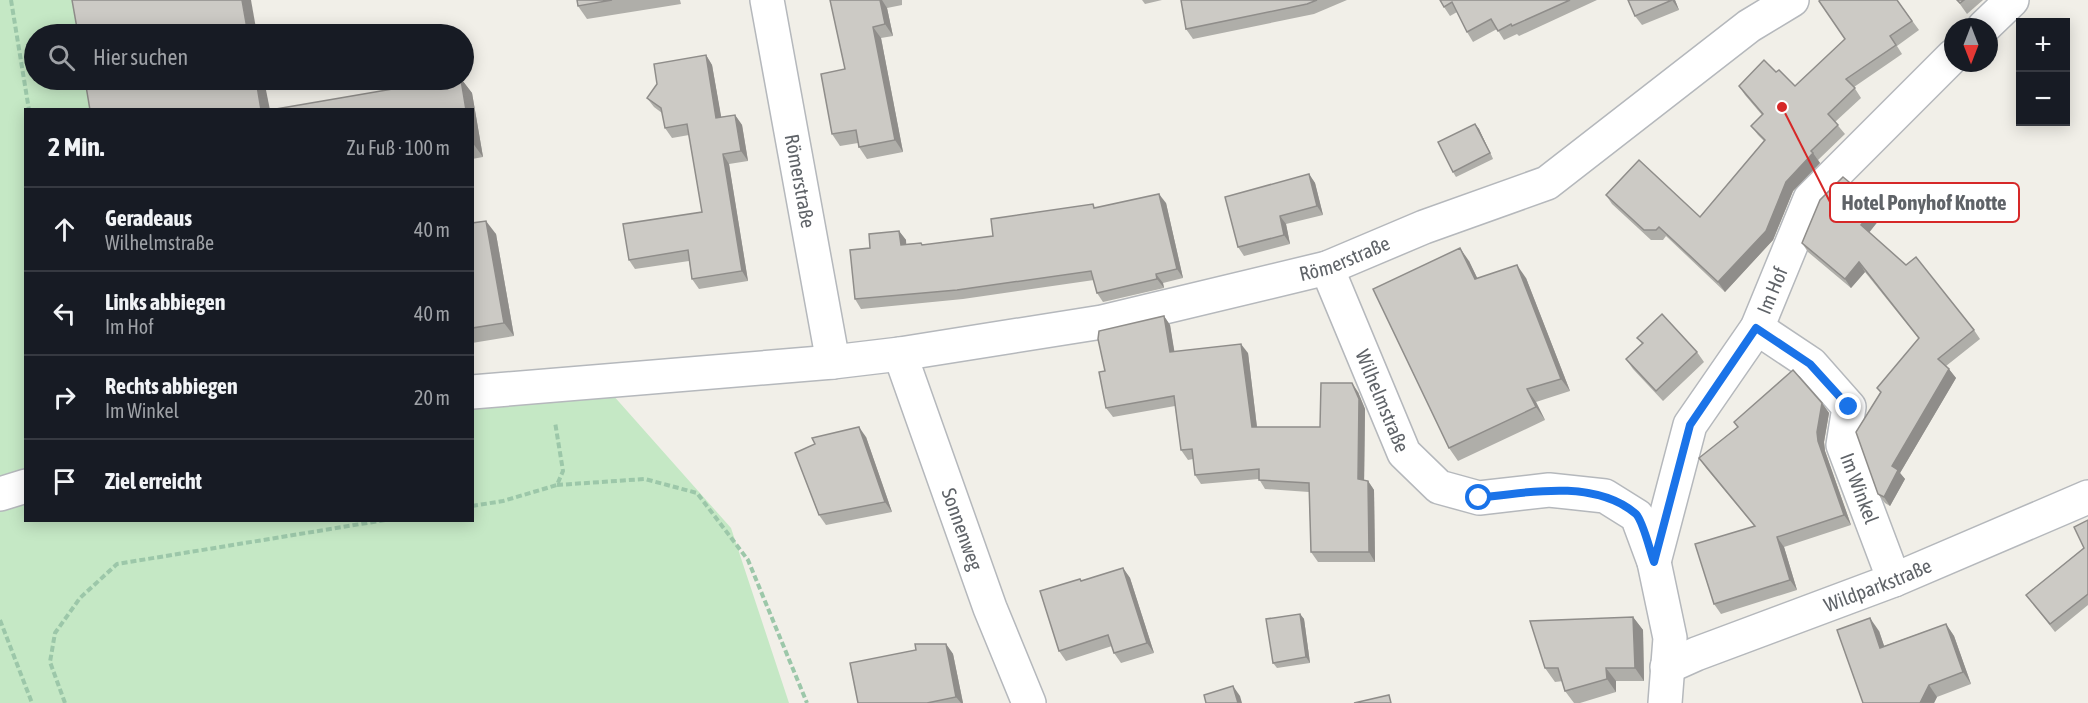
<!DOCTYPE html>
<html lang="de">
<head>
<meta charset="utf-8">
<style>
	:root { --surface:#171b24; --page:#20242c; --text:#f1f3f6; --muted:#9ea1a6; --line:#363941 }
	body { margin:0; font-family:"Asap Condensed",sans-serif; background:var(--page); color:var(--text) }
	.controls { position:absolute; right:18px; top:18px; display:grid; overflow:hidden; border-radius:0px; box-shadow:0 3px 15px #0003 }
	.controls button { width:54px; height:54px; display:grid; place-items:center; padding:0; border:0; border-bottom:2px solid var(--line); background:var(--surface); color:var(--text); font:30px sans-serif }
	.compass { position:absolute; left:1944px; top:18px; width:54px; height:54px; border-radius:50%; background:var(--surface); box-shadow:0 3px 15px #0003; rotate:180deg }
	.stop { position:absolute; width:18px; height:18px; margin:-14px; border:4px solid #1a73e8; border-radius:50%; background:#fff }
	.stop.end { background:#1a73e8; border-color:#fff; box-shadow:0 2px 6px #0008 }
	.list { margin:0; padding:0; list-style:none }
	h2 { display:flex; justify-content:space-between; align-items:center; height:78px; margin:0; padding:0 24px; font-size:26px }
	h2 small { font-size:20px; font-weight:400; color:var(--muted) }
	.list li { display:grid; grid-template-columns:39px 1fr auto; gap:18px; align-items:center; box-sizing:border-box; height:84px; padding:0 24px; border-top:2px solid var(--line) }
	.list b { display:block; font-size:22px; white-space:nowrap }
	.list p { margin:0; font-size:20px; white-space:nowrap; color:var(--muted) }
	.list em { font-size:20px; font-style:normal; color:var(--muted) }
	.icon { flex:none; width:33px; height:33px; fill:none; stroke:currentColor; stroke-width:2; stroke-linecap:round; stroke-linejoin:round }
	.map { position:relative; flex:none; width:2088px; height:703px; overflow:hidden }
	.search { position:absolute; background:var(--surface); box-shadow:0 3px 15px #0003; left:24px; top:24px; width:450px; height:66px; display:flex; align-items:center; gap:15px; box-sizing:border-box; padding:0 21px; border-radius:33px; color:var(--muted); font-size:22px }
	.panel { position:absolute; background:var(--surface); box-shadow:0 3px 15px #0003; left:24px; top:108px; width:450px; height:414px; border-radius:0px }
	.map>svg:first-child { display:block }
</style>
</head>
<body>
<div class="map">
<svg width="2088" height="703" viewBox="0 0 2088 703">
	<rect width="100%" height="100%" fill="#f1efe8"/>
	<!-- green -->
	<path fill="#c5e8c5" d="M0,0H74L80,34H34V80H88L93,109L26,110V520H472L473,392L596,376L731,528L789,703H0Z"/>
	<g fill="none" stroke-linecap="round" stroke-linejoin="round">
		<!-- minor casing -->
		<g stroke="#b5b8bc" stroke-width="36">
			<g id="minor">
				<path id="s1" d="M767,0L833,362"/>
				<path d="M1984,27L2012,0"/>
				<path id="s2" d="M1327,268L1404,453L1439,487L1479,498L1549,490L1605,496L1637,516L1654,562L1670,638L1665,703"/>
				<path id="s3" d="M1757,328L1811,364L1849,407L1843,445L1894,580"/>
				<path id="s4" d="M900,354L990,608L1029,703"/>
				<path id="s5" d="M472,392L833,362L900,354L1102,322L1327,268L1424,227L1547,183L1749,26L1792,0"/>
				<path d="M0,494L26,486"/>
				<path id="s6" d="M1654,562L1690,425L1757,328L1810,199L1953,56"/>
				<path id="s7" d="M1667,667L1696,654L1894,580L2088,497"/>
			</g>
		</g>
		<!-- path -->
		<g stroke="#9cc7a9" stroke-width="4" stroke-dasharray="6 3" stroke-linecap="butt">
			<path d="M11,0L29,110"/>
			<path d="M557,485L645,479L697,493L748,560L807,703"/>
			<path d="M472,506L503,501L557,485L563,471L555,422"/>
			<path d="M0,620L32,703"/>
			<path d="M65,703L50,662L55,633L80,598L117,564L385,520"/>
		</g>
		<!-- minor -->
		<use href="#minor" stroke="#fff" stroke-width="33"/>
	</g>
	<!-- wall -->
	<g fill="#afaea9">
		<path d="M577,0H680L681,4L587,19L578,6Z"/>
		<path d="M830,0H902V5L887,8L893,36L881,38L903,152L867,159L859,147L858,143L840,146L832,134L845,69Z"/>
		<path d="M1142,0H1162L1145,4Z"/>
		<path d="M1181,0H1347L1314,14L1193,39L1186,29Z"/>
		<path d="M1440,0H1597L1519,36L1517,34L1504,40L1497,29L1473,42L1467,32L1457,12L1450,16L1444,7Z"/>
		<path d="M1628,0H1675L1679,10L1642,25L1635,16Z"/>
		<path d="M1897,0L1919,30L1897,46L1902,54L1854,87L1861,98L1835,122L1845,134L1818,160L1820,163L1793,191L1773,240L1725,292L1666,236L1663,240H1651L1612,204L1606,195L1700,217L1764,141L1758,135L1751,126L1762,115L1745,95L1739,86L1776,72L1795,86Z"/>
		<path d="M1957,0H1983L1967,14Z"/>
		<path d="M706,55L712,65L721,117L735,115L742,125L748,161L729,164L748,281L699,289L692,279L689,261L635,269L629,260L702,212L689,135L672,138L665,128L662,113L654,107L647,98Z"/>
		<path d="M445,80H462L472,93L483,157L472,159V110Z"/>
		<path d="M1475,124L1479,129L1493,159L1456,177L1453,172Z"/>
		<path d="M1309,174L1315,183L1323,215L1286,224L1290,244L1244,256L1238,247Z"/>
		<path d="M1166,203L1183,278L1163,283L1164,288L1103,302L1097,293L1094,280L963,299L861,309L855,299L870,248L899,231L906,240V244L921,243L923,245L993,236L1096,208Z"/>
		<path d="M1883,215L1869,232L1974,330L1980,339L1946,366L1956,378L1900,473L1905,479L1890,506L1885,503L1878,494L1880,392L1877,388L1919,339L1865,272L1851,288L1808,252L1802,243Z"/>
		<path d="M472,223L496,234L514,336L472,343Z"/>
		<path d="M1469,261L1477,278H1526L1570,391L1536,402L1545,420L1458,461L1449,448Z"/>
		<path d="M1164,316L1170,325L1174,351L1248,353L1257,427H1320L1358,392L1365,409L1364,480L1368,481L1374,490L1375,562H1318L1311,552L1309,492L1265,489L1259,479L1201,484L1195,475L1193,459L1188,460L1181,450L1175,406L1113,417L1106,408Z"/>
		<path d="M1637,338L1697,352L1704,362L1663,401L1633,369L1626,359L1642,344Z"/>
		<path d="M1822,403L1829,413L1824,442L1825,451L1851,525L1784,547L1797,590L1721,614L1714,604L1754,526L1706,468L1699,458L1738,427L1734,422Z"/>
		<path d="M866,437L892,512L826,525L819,515Z"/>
		<path d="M2088,520V605L2055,632L2026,595L2084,548Z"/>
		<path d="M1123,568L1130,578L1154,653L1121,663L1114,653L1112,646L1066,661L1059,651L1080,579L1081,581Z"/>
		<path d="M1300,614L1304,619L1310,663L1277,668L1273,663Z"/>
		<path d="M1633,617L1643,630L1644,681H1616V692L1580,703H1574L1565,691L1563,681L1555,682L1545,668Z"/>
		<path d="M1946,624L1954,636L1971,684L1937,697L1934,703H1863L1879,631L1884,646Z"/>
		<path d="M946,644L953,654L963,703H858Z"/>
	</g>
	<!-- shaded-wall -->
	<g fill="#8f8d8a">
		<path d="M242,0H251L257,34H248Z"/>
		<path d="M880,0H882L887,8L893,36L885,24Z"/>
		<path d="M1672,0H1675L1679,10Z"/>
		<path d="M873,27L881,38L903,152L895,140Z"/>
		<path d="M706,55L712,65L723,127L716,118Z"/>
		<path d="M256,80H264L270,110H261Z"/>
		<path d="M461,80H462L472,93L483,157L472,142V110H466Z"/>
		<path d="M735,115L742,125L748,161L741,151Z"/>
		<path d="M1475,124L1479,129L1493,159L1490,153Z"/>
		<path d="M1813,153L1820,163L1793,191L1773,240L1725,292L1718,282L1786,182Z"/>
		<path d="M723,154L729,164L748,281L742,271Z"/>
		<path d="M1309,174L1315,183L1323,215L1317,206Z"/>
		<path d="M1159,194L1166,203L1183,278L1177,269Z"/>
		<path d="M1877,205L1883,215L1868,234L1861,225Z"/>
		<path d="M1280,216L1286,224L1290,244L1284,235Z"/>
		<path d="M486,221L496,234L514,336L504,323Z"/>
		<path d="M899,231L906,240L907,254L901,245Z"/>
		<path d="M1460,248L1469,261L1484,292L1475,279Z"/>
		<path d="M1859,262L1865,272L1851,288L1845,279Z"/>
		<path d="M1517,265L1526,278L1570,391L1561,379Z"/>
		<path d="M1156,274L1163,283L1164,288L1157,279Z"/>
		<path d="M1164,316L1170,325L1176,361L1170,352Z"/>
		<path d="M1241,344L1248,353L1258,436L1252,427Z"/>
		<path d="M1949,369L1956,378L1900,473L1905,479L1890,506L1884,497L1892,466Z"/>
		<path d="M1352,383L1358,392L1365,409L1364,489L1358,479Z"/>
		<path d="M1527,389L1536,402L1545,420L1536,407Z"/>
		<path d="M1822,403L1829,413L1824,442L1825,451L1851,525L1844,515L1818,441L1817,432Z"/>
		<path d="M859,427L866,437L892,512L885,502Z"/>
		<path d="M1368,481L1374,490L1375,562L1369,552Z"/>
		<path d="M1777,537L1784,547L1797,590L1790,580Z"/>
		<path d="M1123,568L1130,578L1154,653L1147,643Z"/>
		<path d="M1300,614L1304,619L1310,663L1306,657Z"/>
		<path d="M1633,617L1643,630L1644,681L1635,668Z"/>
		<path d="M1870,618L1879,631L1889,660L1880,648Z"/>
		<path d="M1946,624L1954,636L1971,684L1963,672Z"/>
		<path d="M946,644L953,654L963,703H961L956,697Z"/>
		<path d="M1606,668L1616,681V692L1607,679Z"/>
		<path d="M1929,685L1937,697L1934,703H1920Z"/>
		<path d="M1233,686L1240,696L1242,703H1238Z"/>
	</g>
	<!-- building -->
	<g fill="#cccac5" stroke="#8f8d8a" stroke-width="1.5">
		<path d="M72,0H242L248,34H78Z"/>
		<path d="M577,0H612L578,6Z"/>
		<path d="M830,0H880L885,24L873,27L895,140L859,147L856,130L832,134L821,74L845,69Z"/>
		<path d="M1181,0H1317L1307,4L1186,29Z"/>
		<path d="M1440,0H1570L1512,26L1511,24L1498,31L1491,19L1467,32L1452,2L1444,7Z"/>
		<path d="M1628,0H1672L1635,16Z"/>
		<path d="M1820,0H1897L1912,21L1890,36L1896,45L1846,79L1855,88L1828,114L1838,125L1811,151L1813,153L1786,182L1766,231L1718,282L1659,227L1656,230H1644L1606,195L1639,160L1700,217L1765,140L1751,126L1763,114L1739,86L1764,60L1776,72L1779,70L1795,86L1845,39L1819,1Z"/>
		<path d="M1957,0H1964L1960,3Z"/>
		<path d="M706,55L716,118L735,115L741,151L723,154L742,271L692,279L688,250L629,260L623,224L702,212L687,124L665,128L661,108L647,98L657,84L654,64Z"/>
		<path d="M85,80H256L261,110H90Z"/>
		<path d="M445,80H461L466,110H270Z"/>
		<path d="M1475,124L1490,153L1453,172L1438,142Z"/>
		<path d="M1309,174L1317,206L1280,216L1284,235L1238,247L1225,197Z"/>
		<path d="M1843,177L1877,205L1861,225L1906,265L1916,257L1974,330L1938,359L1949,369L1892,466L1898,470L1884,497L1878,494L1856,432L1881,392L1877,388L1919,338L1859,262L1845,279L1802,243L1820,200Z"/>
		<path d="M1159,194L1177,269L1156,274L1157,279L1097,293L1091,271L957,290L855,299L850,250L870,248L869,234L899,231L901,245L921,243L922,245L993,236L991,219L1093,204L1094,208Z"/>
		<path d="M486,221L504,323L472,328V223Z"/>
		<path d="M1460,248L1475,279L1517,265L1561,379L1527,389L1536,407L1449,448L1373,289Z"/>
		<path d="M1662,314L1697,352L1656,391L1626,359L1643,343L1637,338Z"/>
		<path d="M1164,316L1170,352L1241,344L1252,427H1320L1321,383H1352L1359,399L1358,479L1368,481L1369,552H1311L1309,483L1259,480V469L1195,475L1192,449L1181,450L1174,396L1106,408L1099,372L1105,371L1098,339L1099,331Z"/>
		<path d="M1793,370L1822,403L1817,432L1818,441L1844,515L1777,537L1790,580L1714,604L1695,544L1755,526L1699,458L1738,427L1734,422Z"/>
		<path d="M859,427L885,502L819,515L795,453L815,444L812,438Z"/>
		<path d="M2088,520V594L2050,624L2026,595L2084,548L2074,527Z"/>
		<path d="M1123,568L1147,643L1114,653L1108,635L1059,651L1040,591L1080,579L1081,581Z"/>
		<path d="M1300,614L1306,657L1273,663L1266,619Z"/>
		<path d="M1633,617L1635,668H1606L1607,679L1565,691L1558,668H1545L1530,621Z"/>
		<path d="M1870,618L1880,648L1946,624L1963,672L1929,685L1920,703H1863L1837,630Z"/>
		<path d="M915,644H946L956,697L927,703H858L850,663L916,650Z"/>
		<path d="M1233,686L1238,703H1206L1204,695Z"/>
		<path d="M1389,695L1391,703H1354Z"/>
	</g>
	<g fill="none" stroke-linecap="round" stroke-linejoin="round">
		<!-- route -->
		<path stroke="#1a73e8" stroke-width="8" d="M1479,498C1527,492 1595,479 1636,514C1643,521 1650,551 1654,562L1690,425L1756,328L1810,364L1849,407"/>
	</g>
	<g text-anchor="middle" stroke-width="4.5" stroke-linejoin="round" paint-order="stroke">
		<!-- street labels -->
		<g font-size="20" fill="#5f6368" stroke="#fff">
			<text dy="7" stroke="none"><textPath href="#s1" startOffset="184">Römerstraße</textPath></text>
			<text dy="7" stroke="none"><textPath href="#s5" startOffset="885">Römerstraße</textPath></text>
			<text dy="7" stroke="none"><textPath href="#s6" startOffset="300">Im Hof</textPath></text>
			<text dy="7" stroke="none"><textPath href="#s2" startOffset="144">Wilhelmstraße</textPath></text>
			<text dy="7" stroke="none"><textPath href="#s3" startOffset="207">Im Winkel</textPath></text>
			<text dy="7" stroke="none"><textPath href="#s4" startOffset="186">Sonnenweg</textPath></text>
			<text dy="7" stroke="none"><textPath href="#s7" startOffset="226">Wildparkstraße</textPath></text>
		</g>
	</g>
	<!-- callouts -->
	<path fill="none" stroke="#d62828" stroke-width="2" d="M1782 107L1830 202"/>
	<circle fill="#d62828" stroke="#fff" stroke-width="2" cx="1782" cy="107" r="6"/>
	<rect fill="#fff" stroke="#d62828" stroke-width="2" x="1830" y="183" width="189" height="39" rx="6"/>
	<g font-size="21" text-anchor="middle" font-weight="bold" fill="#5f6368">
		<text x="1924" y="210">Hotel Ponyhof Knotte</text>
	</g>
</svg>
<div class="controls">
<button>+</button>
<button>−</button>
</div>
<svg class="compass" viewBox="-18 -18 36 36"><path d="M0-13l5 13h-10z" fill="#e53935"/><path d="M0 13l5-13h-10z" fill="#9ea1a6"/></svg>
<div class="stop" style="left:1479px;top:498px"></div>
<div class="stop end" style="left:1849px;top:407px"></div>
<div class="search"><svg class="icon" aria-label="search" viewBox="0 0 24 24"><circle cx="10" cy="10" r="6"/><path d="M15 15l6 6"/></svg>Hier suchen</div>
<section class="panel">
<h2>2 Min.<small>Zu Fuß · 100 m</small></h2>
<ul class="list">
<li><svg class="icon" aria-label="ahead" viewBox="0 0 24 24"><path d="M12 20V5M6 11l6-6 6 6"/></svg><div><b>Geradeaus</b><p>Wilhelmstraße</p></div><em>40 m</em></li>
<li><svg class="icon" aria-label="left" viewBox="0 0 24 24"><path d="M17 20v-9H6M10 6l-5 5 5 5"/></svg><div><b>Links abbiegen</b><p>Im Hof</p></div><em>40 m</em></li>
<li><svg class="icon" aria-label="right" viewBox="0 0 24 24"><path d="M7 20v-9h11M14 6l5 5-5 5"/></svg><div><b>Rechts abbiegen</b><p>Im Winkel</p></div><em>20 m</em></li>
<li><svg class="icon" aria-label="arrive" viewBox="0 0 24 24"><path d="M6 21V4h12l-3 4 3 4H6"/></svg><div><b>Ziel erreicht</b></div></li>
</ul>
</section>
</div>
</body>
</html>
